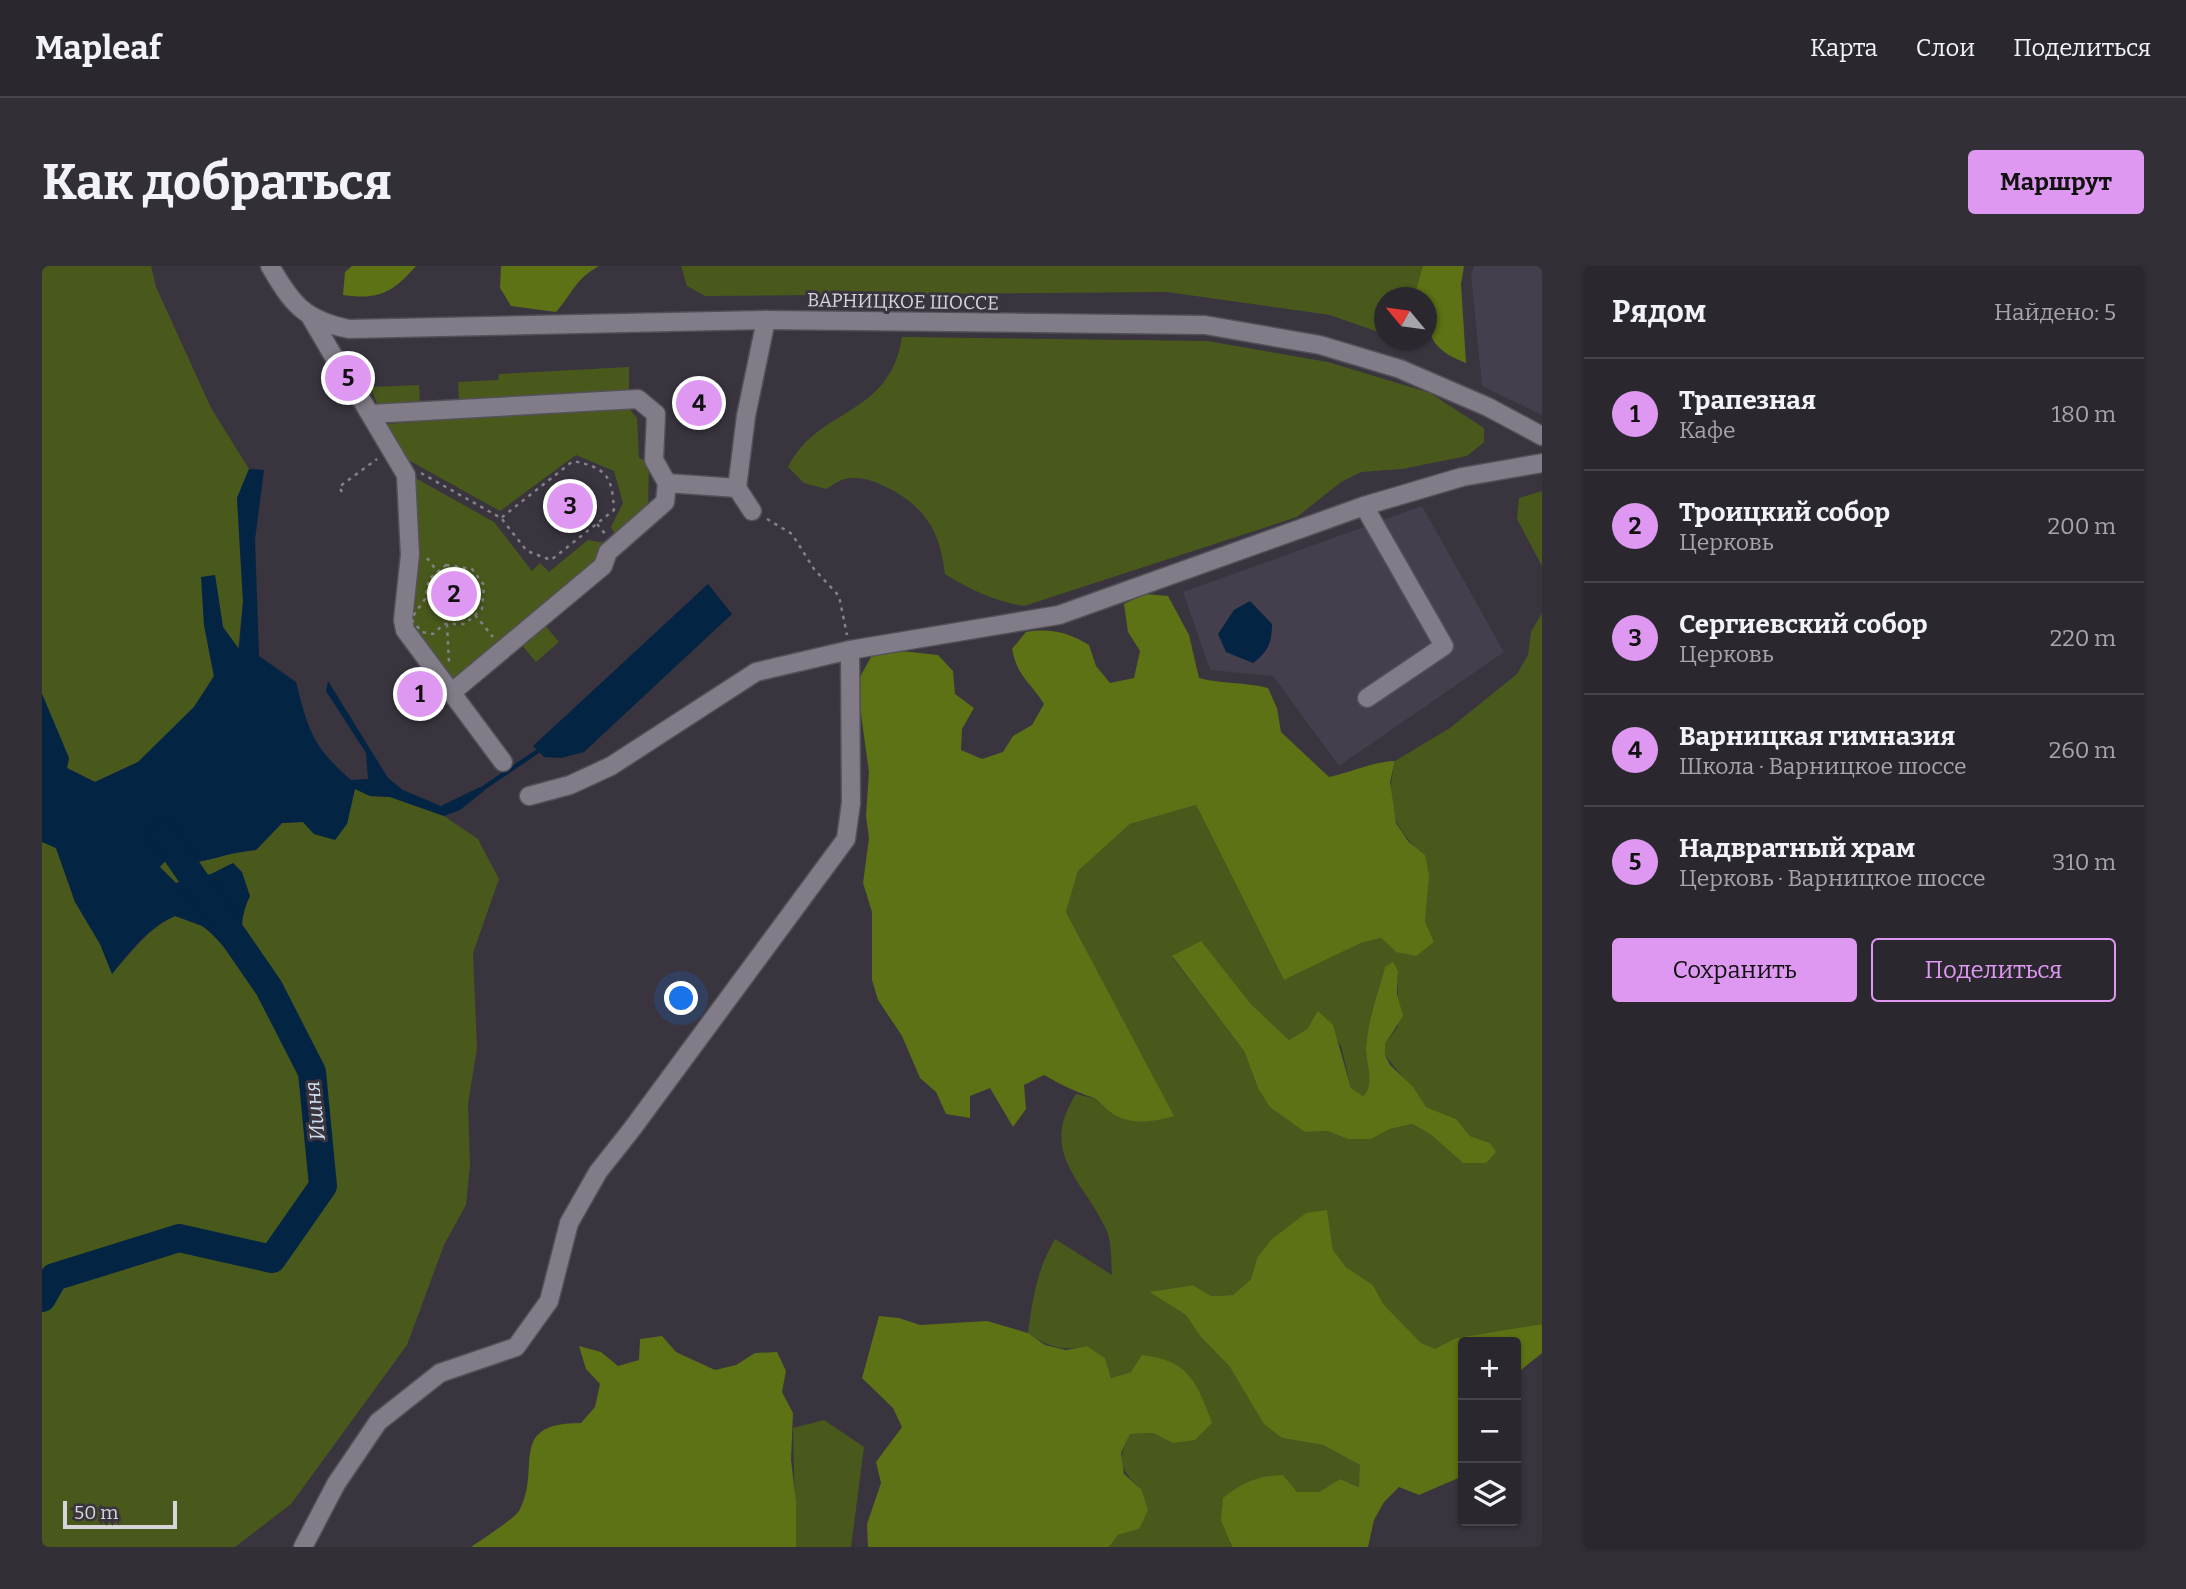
<!DOCTYPE html>
<html lang="ru">
<head>
<meta charset="utf-8">
<style>
	:root { --surface:#2b272e; --page:#332f36; --text:#f1f3f6; --muted:#a6a5aa; --line:#47444a; --accent:#de98f2 }
	body { margin:0; font-family:Bitter,serif; background:var(--page); color:var(--text) }
	.controls { position:absolute; right:21px; bottom:21px; display:grid; overflow:hidden; border-radius:7px; box-shadow:0 2px 5px #0004 }
	.controls button { width:63px; height:63px; display:grid; place-items:center; padding:0; border:0; border-bottom:2px solid var(--line); background:var(--surface); color:var(--text); font:35px sans-serif }
	.compass { position:absolute; left:1332px; top:21px; width:63px; height:63px; border-radius:50%; background:var(--surface); box-shadow:0 2px 5px #0004; rotate:299deg }
	.scale { position:absolute; left:21px; bottom:18px; width:114px; box-sizing:border-box; padding-left:7px; border:4px solid #d7d4da; border-top:0; font-size:19px; line-height:24px; white-space:nowrap; color:#d7d4da; -webkit-text-stroke:5px #39343e; paint-order:stroke }
	.you { position:absolute; left:640px; top:733px; width:24px; height:24px; margin:-18px; border:5px solid #fff; border-radius:50%; background:#1a73e8; box-shadow:0 0 0 10px #1a73e833 }
	.badge { display:grid; place-items:center; width:46px; height:46px; border-radius:50%; background:var(--accent); color:#111; font-size:23px; font-weight:700 }
	.pin { position:absolute; translate:-50% -50%; border:4px solid #fff; box-shadow:0 2px 7px #0006 }
	.list { margin:0; padding:0; list-style:none }
	h2 { display:flex; justify-content:space-between; align-items:center; height:91px; margin:0; padding:0 28px; font-size:30px }
	h2 small { font-size:23px; font-weight:400; color:var(--muted) }
	.list li { display:grid; grid-template-columns:46px 1fr auto; gap:21px; align-items:center; box-sizing:border-box; height:112px; padding:0 28px; border-top:2px solid var(--line) }
	.list b { display:block; font-size:26px; white-space:nowrap }
	.list p { margin:0; font-size:23px; white-space:nowrap; color:var(--muted) }
	.list em { font-size:23px; font-style:normal; color:var(--muted) }
	.actions { display:flex; gap:14px; padding:21px 28px }
	.actions a { flex:1; padding:16px 0; border:2px solid var(--accent); border-radius:7px; text-align:center; font-size:24px; color:var(--accent) }
	.actions .main { background:var(--accent); color:#111 }
	.icon { flex:none; width:38px; height:38px; fill:none; stroke:currentColor; stroke-width:2; stroke-linecap:round; stroke-linejoin:round }
	.map { position:relative; flex:none; width:1500px; height:1281px; overflow:hidden; border-radius:7px }
	header { display:flex; align-items:center; gap:42px; box-sizing:border-box; height:98px; padding:0 35px; background:var(--surface); border-bottom:2px solid var(--line) }
	header strong { font-size:33px }
	nav { display:flex; gap:38px; margin-inline-start:auto; font-size:24px }
	.intro { display:flex; align-items:center; justify-content:space-between; box-sizing:border-box; height:168px; padding:0 42px }
	h1 { margin:0; font-size:49px }
	.button { padding:18px 32px; border-radius:7px; background:var(--accent); color:#111; font-size:24px; font-weight:700 }
	main { display:flex; gap:42px; padding:0 42px }
	aside { flex:1; background:var(--surface); border-radius:7px; box-shadow:0 2px 5px #0004 }
	.map>svg:first-child { display:block }
</style>
</head>
<body>
<header>
<strong>Mapleaf</strong>
<nav><a>Карта</a><a>Слои</a><a>Поделиться</a></nav>
</header>
<div class="intro"><h1>Как добраться</h1><a class="button">Маршрут</a></div>
<main>
<div class="map">
<svg width="1500" height="1281" viewBox="0 0 1500 1281">
	<rect width="100%" height="100%" fill="#39343e"/>
	<!-- built -->
	<g fill="#453e4d">
		<path d="M1432,0H1500V149L1440,120L1429,8Z"/>
		<path d="M1380,240L1462,386L1297,500L1231,410L1168,404L1141,326Z"/>
	</g>
	<!-- green -->
	<g fill="#49591c" fill-rule="evenodd">
		<path d="M0,0H109L114,21L169,142L207,203L195,232L201,335L196,384L181,361L173,310L160,311L162,359L172,411L152,441L96,496L53,516L25,502L27,492L0,428Z"/>
		<path d="M639,0H1381L1374,31L1342,32V68L1288,49L1125,26L663,30L645,20Z"/>
		<path d="M860,71L1165,75L1286,96L1388,127L1442,162V176L1425,190L1360,203L1319,206L1299,216L1255,251L982,340C954,336 927,323 903,308C898,263 881,238 840,219C830,214 816,210 803,213C797,214 790,220 784,223L762,217L746,201C777,140 847,152 860,71Z"/>
		<path d="M587,101V127L337,142L328,121L377,119L378,137L417,135L416,116L456,114L457,108Z"/>
		<path d="M584,139L595,152L597,192L607,196L606,245L575,273L569,261L581,237L572,205L534,189L458,245L361,191L345,158Z"/>
		<path d="M368,209L452,256L490,305L498,297L507,306L546,274L563,277L557,295L409,419L365,362Z"/>
		<path d="M1500,225V300L1475,253L1477,232Z"/>
		<path d="M1500,347V1058L1414,1072L1393,1084L1379,1077L1340,1038L1331,1019L1304,1001L1291,984L1285,945L1215,992L1209,1013L1191,1029L1169,1030L1151,1019L1107,1026L1144,1049L1157,1069L1188,1101L1240,1172L1281,1179L1318,1199V1221L1298,1213L1277,1226H1255L1187,1277L1190,1281H1067L1076,1269L1097,1263L1099,1223C1077,1203 1075,1194 1088,1168L1111,1167L1131,1177L1089,1106L1069,1112L1063,1092L1045,1080C1021,1085 1007,1082 986,1067C991,1030 995,1004 1013,973L1070,1009C1069,995 1070,978 1065,965C1041,913 996,888 1034,828L1054,833L1069,847L1131,849L1024,646L1036,605L1088,558L1154,539L1242,714L1319,677L1339,672L1354,686L1392,676L1383,655V589C1349,562 1343,536 1353,495L1408,462L1475,408L1486,389L1489,366ZM1130,691L1208,737L1247,774L1265,763L1276,746L1299,780L1309,822L1321,830C1333,820 1324,797 1324,783C1325,756 1336,727 1343,701L1356,705V760L1343,778V789L1384,841L1414,853L1428,870L1448,877L1421,897L1388,868L1370,858L1348,863L1329,873H1306L1285,865L1263,866L1216,822L1202,785Z"/>
		<path d="M501,357L517,376L494,396L478,377Z"/>
		<path d="M312,522L328,530L348,531L402,550L436,573L457,613L431,687L435,782L426,838L428,899L424,939L402,979L365,1079L249,1238L193,1281H0V576L14,582L33,636L58,678L70,707C91,686 105,663 133,650C141,653 151,656 160,660C173,667 200,703 208,716L222,707L206,699C199,674 196,654 208,630L191,597L169,608L134,617L117,601L126,592L133,599C161,598 186,586 214,584L240,557L261,556L272,568L305,558Z"/>
		<path d="M782,1154L822,1181L809,1281H754L751,1162Z"/>
	</g>
	<!-- forest -->
	<g fill="#5c7214">
		<path d="M310,0H374C350,27 337,34 301,29L303,6Z"/>
		<path d="M459,0H557C533,13 531,27 514,46L469,40L458,22Z"/>
		<path d="M1381,0H1422L1419,18L1424,97C1388,83 1384,68 1384,32L1374,31L1373,28Z"/>
		<path d="M1103,328L1126,330L1147,369L1157,412C1180,418 1202,416 1226,422L1235,442L1239,466L1287,511C1310,506 1329,496 1353,495L1348,516L1354,557L1366,575L1383,589L1387,609L1383,655L1392,676L1374,690L1354,686L1339,672L1319,677L1242,714L1154,539L1088,558L1036,605L1024,646L1132,850C1110,856 1088,860 1068,846C1062,842 1058,835 1052,832C1032,825 1021,820 1002,809L982,819L984,843L971,861L948,822L928,830V852L904,848L894,826L878,812L860,770L836,734L830,714V646L821,617L827,572L824,550L827,506L817,434L818,411L829,391L850,384L896,389L911,405L913,428L932,442L920,463L919,484L940,493L961,486L971,470L990,459L1002,438C987,414 976,412 970,383L984,366C1009,362 1025,366 1047,379L1054,400L1068,417L1092,412L1098,385L1086,366L1082,338Z"/>
		<path d="M1159,675L1208,737L1247,774L1265,763L1276,745L1291,759L1309,822L1321,830C1333,820 1324,797 1324,783C1325,756 1336,727 1343,701L1351,696L1356,705L1355,728L1361,750L1343,778V789L1348,799L1371,821L1384,841L1414,853L1428,870L1448,877L1454,886L1444,897H1421L1388,868L1370,858L1348,863L1329,873H1306L1285,865L1263,866L1228,841L1216,822L1202,785L1130,690Z"/>
		<path d="M1285,944L1291,984L1304,1001L1331,1019L1341,1038L1379,1077L1393,1083L1414,1072L1500,1058V1087L1474,1108V1076H1421L1418,1160L1421,1166V1210L1377,1229L1357,1221L1342,1236L1332,1254L1326,1281H1190L1179,1254L1181,1232C1201,1216 1216,1210 1241,1209L1255,1226H1277L1298,1213L1317,1221L1318,1199L1281,1179L1240,1172L1222,1158L1188,1101L1157,1069L1144,1049L1107,1026L1151,1019L1169,1030L1191,1029L1209,1013L1215,992L1229,974L1264,947Z"/>
		<path d="M837,1050L857,1052L878,1059L945,1055L986,1067L1003,1079L1024,1084L1045,1080L1063,1092L1069,1112L1089,1106L1100,1089C1147,1094 1155,1117 1170,1157L1153,1174L1131,1177L1111,1167L1088,1168L1079,1187L1082,1208L1099,1223L1106,1244L1097,1263L1076,1269L1067,1281H826L825,1258L839,1217L834,1196L860,1161L851,1142L820,1112Z"/>
		<path d="M620,1070L634,1086L673,1104L694,1099L713,1087L735,1086L744,1105L740,1126L751,1147L749,1194L754,1236V1281H429C438,1275 474,1251 477,1245C501,1202 463,1157 539,1157L553,1141L558,1118L544,1103L537,1080L559,1086L576,1100L597,1094L598,1073Z"/>
	</g>
	<!-- water -->
	<g fill="#042444">
		<path d="M207,203L222,204L213,274L217,390L254,416C266,464 271,481 309,514L326,513L324,487L284,425L286,415L346,512L361,524L399,540L438,521L442,525L418,544L402,550L348,531L328,530L313,523L305,558L293,574L272,568L261,556L240,557L214,584C186,586 161,598 133,599L126,592L118,601L134,617L169,608L191,597L200,606L208,630C196,654 199,674 206,699L222,707L227,722L208,716C200,703 173,667 160,660C151,656 141,653 133,650C105,662 89,685 70,708L58,678L33,636L14,582L0,576V428L27,492L25,502L53,516L96,496L152,441L172,410L162,359L159,311L173,309L181,361L197,383L201,335L195,232Z"/>
		<path d="M666,318L690,348L542,486L519,492L502,491L491,480Z"/>
		<path d="M1208,335L1230,358C1230,376 1226,386 1211,397L1184,386L1176,368L1192,344Z"/>
	</g>
	<g fill="none" stroke-linecap="round" stroke-linejoin="round">
		<!-- stream -->
		<path stroke="#042444" stroke-width="4.5" d="M440,523L496,485"/>
		<!-- river -->
		<path stroke="#042444" stroke-width="28" d="M0,1032L12,1011L137,972L230,993L281,920L270,806L227,722L121,568"/>
		<!-- minor-tunnel -->
		<path stroke="#514c55" stroke-width="18" stroke-dasharray="18 9" stroke-linecap="butt" d="M299,103L316,128"/>
		<!-- minor casing -->
		<g stroke="#535058" stroke-width="21">
			<g id="minor">
				<path d="M228,0C250,38 262,54 307,63L724,54L1163,59L1278,79L1358,103L1446,141L1500,170"/>
				<path d="M268,50L299,103"/>
				<path d="M316,128L364,209L368,289L361,354L363,364L461,496"/>
				<path d="M329,148L596,133L614,148L612,194L625,217"/>
				<path d="M1322,240L1402,380L1325,432"/>
				<path d="M710,245L695,222L704,150L724,54"/>
				<path d="M409,427L561,300L566,286L623,236L625,217L695,222"/>
				<path d="M487,530L528,519L569,500L714,406L808,384L1017,349L1322,240L1420,211L1500,197"/>
				<path d="M261,1281L294,1218L336,1156L398,1107L474,1081L507,1035L527,957L556,906L590,863L804,573L809,537L808,384"/>
			</g>
		</g>
		<!-- path -->
		<g stroke="#858189" stroke-width="2.5" stroke-dasharray="3.5 5" stroke-linecap="butt">
			<path d="M631,143L641,140"/>
			<path d="M379,207L459,252L485,285L509,294L572,244C570,210 565,202 531,195L459,252"/>
			<path d="M300,226L297,221L335,193"/>
			<path d="M725,253L750,268L772,303L797,330L805,369"/>
			<path d="M555,258L564,269"/>
			<path d="M385,292L396,306"/>
			<path d="M404,299L430,303L442,319L440,343L423,358H402L391,368L380,366L369,353L383,333L387,313Z"/>
			<path d="M433,349L451,371"/>
			<path d="M405,358L407,397"/>
		</g>
		<!-- minor -->
		<use href="#minor" stroke="#817c87" stroke-width="18"/>
	</g>
	<g text-anchor="middle" stroke-width="6" stroke-linejoin="round" paint-order="stroke">
		<!-- street labels -->
		<g font-size="19" fill="#d7d4da" stroke="#39343e">
			<text transform="translate(861 35) rotate(1)" y="7">ВАРНИЦКОЕ ШОССЕ</text>
		</g>
		<!-- water labels -->
		<g font-size="21" font-style="italic" fill="#ceddee" stroke="#39343e">
			<text transform="translate(273 845) rotate(-96)" y="7">Ишня</text>
		</g>
	</g>
</svg>
<div class="controls">
<button>+</button>
<button>−</button>
<button><svg class="icon" aria-label="layers" viewBox="0 0 24 24"><path d="M12 4l9 5-9 5-9-5zM3 14l9 5 9-5"/></svg></button>
</div>
<svg class="compass" viewBox="-18 -18 36 36"><path d="M0-13l5 13h-10z" fill="#e53935"/><path d="M0 13l5-13h-10z" fill="#a6a5aa"/></svg>
<div class="scale">50 m</div>
<div class="you"></div>
<div class="pin badge" style="left:378px;top:428px">1</div>
<div class="pin badge" style="left:412px;top:328px">2</div>
<div class="pin badge" style="left:528px;top:240px">3</div>
<div class="pin badge" style="left:657px;top:137px">4</div>
<div class="pin badge" style="left:306px;top:112px">5</div>
</div>
<aside>
<h2>Рядом<small>Найдено: 5</small></h2>
<ul class="list">
<li><span class="badge">1</span><div><b>Трапезная</b><p>Кафе</p></div><em>180 m</em></li>
<li><span class="badge">2</span><div><b>Троицкий собор</b><p>Церковь</p></div><em>200 m</em></li>
<li><span class="badge">3</span><div><b>Сергиевский собор</b><p>Церковь</p></div><em>220 m</em></li>
<li><span class="badge">4</span><div><b>Варницкая гимназия</b><p>Школа · Варницкое шоссе</p></div><em>260 m</em></li>
<li><span class="badge">5</span><div><b>Надвратный храм</b><p>Церковь · Варницкое шоссе</p></div><em>310 m</em></li>
</ul>
<div class="actions"><a class="main">Сохранить</a><a>Поделиться</a></div>
</aside>
</main>
</body>
</html>
